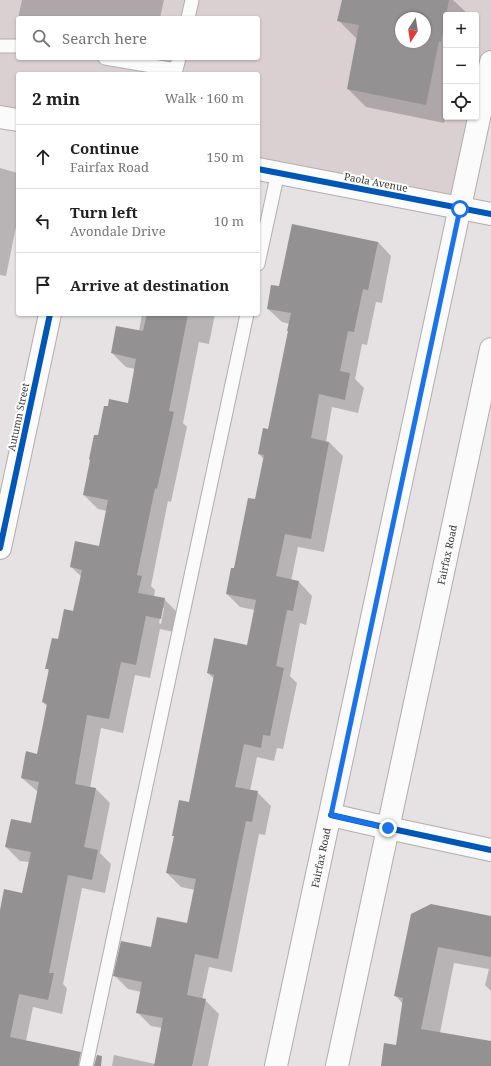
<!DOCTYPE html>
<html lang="en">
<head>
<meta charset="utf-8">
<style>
	:root { --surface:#fff; --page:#f6f6f6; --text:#222; --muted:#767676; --line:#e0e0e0 }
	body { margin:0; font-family:"Noto Serif",serif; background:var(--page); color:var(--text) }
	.controls { position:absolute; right:12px; top:12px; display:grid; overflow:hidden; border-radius:4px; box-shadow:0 1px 3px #0004 }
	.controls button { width:36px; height:36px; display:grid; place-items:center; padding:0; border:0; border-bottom:1px solid var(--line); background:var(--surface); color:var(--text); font:20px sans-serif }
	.compass { position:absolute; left:395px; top:12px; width:36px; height:36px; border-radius:50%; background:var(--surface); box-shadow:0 1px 3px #0004; rotate:192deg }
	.stop { position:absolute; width:12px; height:12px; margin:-9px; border:3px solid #1a73e8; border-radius:50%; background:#fff }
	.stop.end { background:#1a73e8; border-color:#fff; box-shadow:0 1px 4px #0008 }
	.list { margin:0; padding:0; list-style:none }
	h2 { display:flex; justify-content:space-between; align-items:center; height:52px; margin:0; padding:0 16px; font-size:17px }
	h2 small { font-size:13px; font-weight:400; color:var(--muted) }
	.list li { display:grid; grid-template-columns:26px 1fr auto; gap:12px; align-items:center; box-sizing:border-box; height:64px; padding:0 16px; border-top:1px solid var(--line) }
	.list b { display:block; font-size:15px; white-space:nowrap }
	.list p { margin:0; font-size:13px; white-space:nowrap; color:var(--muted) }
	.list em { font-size:13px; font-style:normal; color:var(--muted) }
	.icon { flex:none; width:22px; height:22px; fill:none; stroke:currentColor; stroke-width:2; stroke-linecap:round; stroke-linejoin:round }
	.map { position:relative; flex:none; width:491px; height:1066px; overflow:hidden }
	.search { position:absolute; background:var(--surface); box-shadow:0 1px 3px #0004; left:16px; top:16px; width:244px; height:44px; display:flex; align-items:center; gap:10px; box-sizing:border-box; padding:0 14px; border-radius:4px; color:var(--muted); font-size:15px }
	.panel { position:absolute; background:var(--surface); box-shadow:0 1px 3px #0004; left:16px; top:72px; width:244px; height:244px; border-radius:4px }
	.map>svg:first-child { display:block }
</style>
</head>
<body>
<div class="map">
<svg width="491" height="1066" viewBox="0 0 491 1066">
	<rect width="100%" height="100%" fill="#e6e2e3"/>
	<!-- built -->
	<path fill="#dad0d2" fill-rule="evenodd" d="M0,0H491V83L467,199L258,158V74H18V110L0,107ZM446,15H476V117H446ZM18,18H258V58H18ZM401,18H425V42H401Z"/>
	<!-- shadow -->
	<g fill="#0003" fill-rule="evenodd">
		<path d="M22,0H164L160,18H18Z"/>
		<path d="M343,0H453L468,14L446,15V115L444,123L366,107L348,89L357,39L338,20ZM401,18H425V42H401Z"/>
		<path d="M0,168L18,173V217L6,276L0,275Z"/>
		<path d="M378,242L391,256L382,303L376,302L367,345L362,344L355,379L364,388L358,413L332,407L326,442H329L343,456L324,552L298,547L291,581L299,582L312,596L306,625L300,623L290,676L297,683L283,749L277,748L274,761L257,757L250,791L257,792L271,806L265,835L259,834L232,972L209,967L202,1000H205L219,1014L208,1066H112L114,1055L155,1064L162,1028L151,1026L137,1012L141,992L128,989L115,976L151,948L188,925L195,890L181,887L167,873L175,838L173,835L189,803L214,679L208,673L248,646L255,610L240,607L227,594L256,500L264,459L259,454L269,430L290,324L282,322L268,309L280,287Z"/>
		<path d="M142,314H215L209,344L199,342L183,423L187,427L171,502L168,501L151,586L155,590L154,597L164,599L178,613L174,632L160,629L150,678L135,675L123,733L101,728L90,788L96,789L110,803L100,853L111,864L105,893L82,888L63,984L67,988L62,1014L33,1007L26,1041L66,1050L80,1064V1066H0V915L23,894L29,862L20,861L6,847L32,825L38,792L22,778L38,755L48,707L43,702L49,671L47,668L59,640L74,612L82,577L71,567L99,547L107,511L98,509L84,495L99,437L129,404L135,369L126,367L112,353L139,331ZM162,608H164L161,624L159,623Z"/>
		<path d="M412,915L491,932V991L485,985L489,969L454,963L440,1033L491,1042V1066H382L397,1046L403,1004L395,995Z"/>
	</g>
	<!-- building -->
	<g fill="#949192" fill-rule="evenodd">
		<path d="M342,0H449L441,42L439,41L426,105L347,89L359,25L337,21ZM401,18H425V42H401Z"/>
		<path d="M292,224L378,242L368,290L363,289L354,332L348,331L340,371L350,373L345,400L319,394L311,438L329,442L311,539L285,534L276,576L299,581L293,611L287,610L276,666L284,668L270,736L263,735L261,748L244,744L235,787L258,791L252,822L246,821L218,959L195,954L187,995L206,999L192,1066H154L163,1018L136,1013L142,982L113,976L121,941L151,947L157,917L187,923L196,879L166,873L174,836H172L179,800L189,802L214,675L207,673L214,638L247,645L256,600L226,594L231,568H234L248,498L255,499L264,455L258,454L263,428L268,429L288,331H287L291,313L267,309L271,285L279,286Z"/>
		<path d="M147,314H188L169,411L174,412L157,489L155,488L137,575L142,576L138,593L165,598L161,619L146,616L136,665L121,662L109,719L87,715L75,784L96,788L84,847L98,850L92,880L68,875L49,973H54L48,1000L19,994L10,1037L81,1052L78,1066H0V910L4,889L22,893L31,852L5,847L11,819L31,823L39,782L21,778L26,751L37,754L47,704L42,702L49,669H45L52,638L58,639L64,609L73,611L82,570L70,567L75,541L99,546L108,500L83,495L90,460L89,459L94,435H98L104,406H108L109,399L128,403L136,359L111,353L116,326L143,331Z"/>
		<path d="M431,904L491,916V957L438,947L421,1029L491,1041V1066H381L384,1043L396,1045L403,998L394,996L411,914Z"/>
		<path d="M97,1055L102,1056L101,1066H94Z"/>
	</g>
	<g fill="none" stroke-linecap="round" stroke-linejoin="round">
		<!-- service casing -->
		<g stroke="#b1adae" stroke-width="15">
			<g id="service">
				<path d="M188,18L192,0"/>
				<path d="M0,46H18"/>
				<path d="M105,58L176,70L179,58"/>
				<path d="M258,264L278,172"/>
				<path d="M86,1066L247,314"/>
			</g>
		</g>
		<!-- minor casing -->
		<g stroke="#b1adae" stroke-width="24">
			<g id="minor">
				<path d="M0,117L18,120"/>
				<path d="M258,169L491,214"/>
				<path d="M0,548L50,314"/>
				<path d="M331,815L388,828L491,850"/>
			</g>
		</g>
		<!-- secondary casing -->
		<g stroke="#b1adae" stroke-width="24">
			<g id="secondary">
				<path id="s1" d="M276,1066L491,62"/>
				<path id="s2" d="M337,1066L491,349"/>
			</g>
		</g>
		<!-- service -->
		<use href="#service" stroke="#fbfbfb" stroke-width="13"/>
		<!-- minor -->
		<use href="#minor" stroke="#fbfbfb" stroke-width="22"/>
		<!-- secondary -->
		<use href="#secondary" stroke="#fbfbfb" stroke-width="22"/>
		<!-- cycleway casing -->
		<g stroke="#fff" stroke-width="8">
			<g id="cycleway">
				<path d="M258,169L491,214"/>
				<path d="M0,548L50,314"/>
				<path d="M331,815L388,828L491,850"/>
			</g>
		</g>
		<!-- cycleway -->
		<use href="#cycleway" stroke="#0057b8" stroke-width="6"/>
	</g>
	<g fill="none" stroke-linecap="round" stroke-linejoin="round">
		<!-- route -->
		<path stroke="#1a73e8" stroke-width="5" d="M388,828L331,815L460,209"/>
	</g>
	<g text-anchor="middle" stroke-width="4" stroke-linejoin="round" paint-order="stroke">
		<!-- street labels -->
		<g font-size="10" fill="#3b3939" stroke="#fff">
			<text transform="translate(376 182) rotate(11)" y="4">Paola Avenue</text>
			<text transform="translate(18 417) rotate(-78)" y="4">Autumn Street</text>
			<text dy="4" stroke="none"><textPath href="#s2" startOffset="523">Fairfax Road</textPath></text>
			<text dy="4" stroke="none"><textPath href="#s1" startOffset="213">Fairfax Road</textPath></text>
		</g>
	</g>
</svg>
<div class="controls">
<button>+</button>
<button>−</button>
<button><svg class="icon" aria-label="locate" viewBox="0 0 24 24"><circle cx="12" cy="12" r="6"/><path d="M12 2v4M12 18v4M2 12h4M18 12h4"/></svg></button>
</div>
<svg class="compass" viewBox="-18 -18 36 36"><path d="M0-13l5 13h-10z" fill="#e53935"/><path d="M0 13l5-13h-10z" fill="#767676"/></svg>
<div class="stop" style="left:460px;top:209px"></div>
<div class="stop end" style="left:388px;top:828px"></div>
<div class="search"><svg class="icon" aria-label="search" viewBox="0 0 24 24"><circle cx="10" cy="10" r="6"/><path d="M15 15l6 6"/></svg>Search here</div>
<section class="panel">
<h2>2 min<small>Walk · 160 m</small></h2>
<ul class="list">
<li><svg class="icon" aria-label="ahead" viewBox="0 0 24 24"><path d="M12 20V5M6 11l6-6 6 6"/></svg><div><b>Continue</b><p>Fairfax Road</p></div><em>150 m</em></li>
<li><svg class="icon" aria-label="left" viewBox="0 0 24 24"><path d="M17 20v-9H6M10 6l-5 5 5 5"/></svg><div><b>Turn left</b><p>Avondale Drive</p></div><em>10 m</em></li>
<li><svg class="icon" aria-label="arrive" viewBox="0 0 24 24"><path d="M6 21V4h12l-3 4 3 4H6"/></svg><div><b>Arrive at destination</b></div></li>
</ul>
</section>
</div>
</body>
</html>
